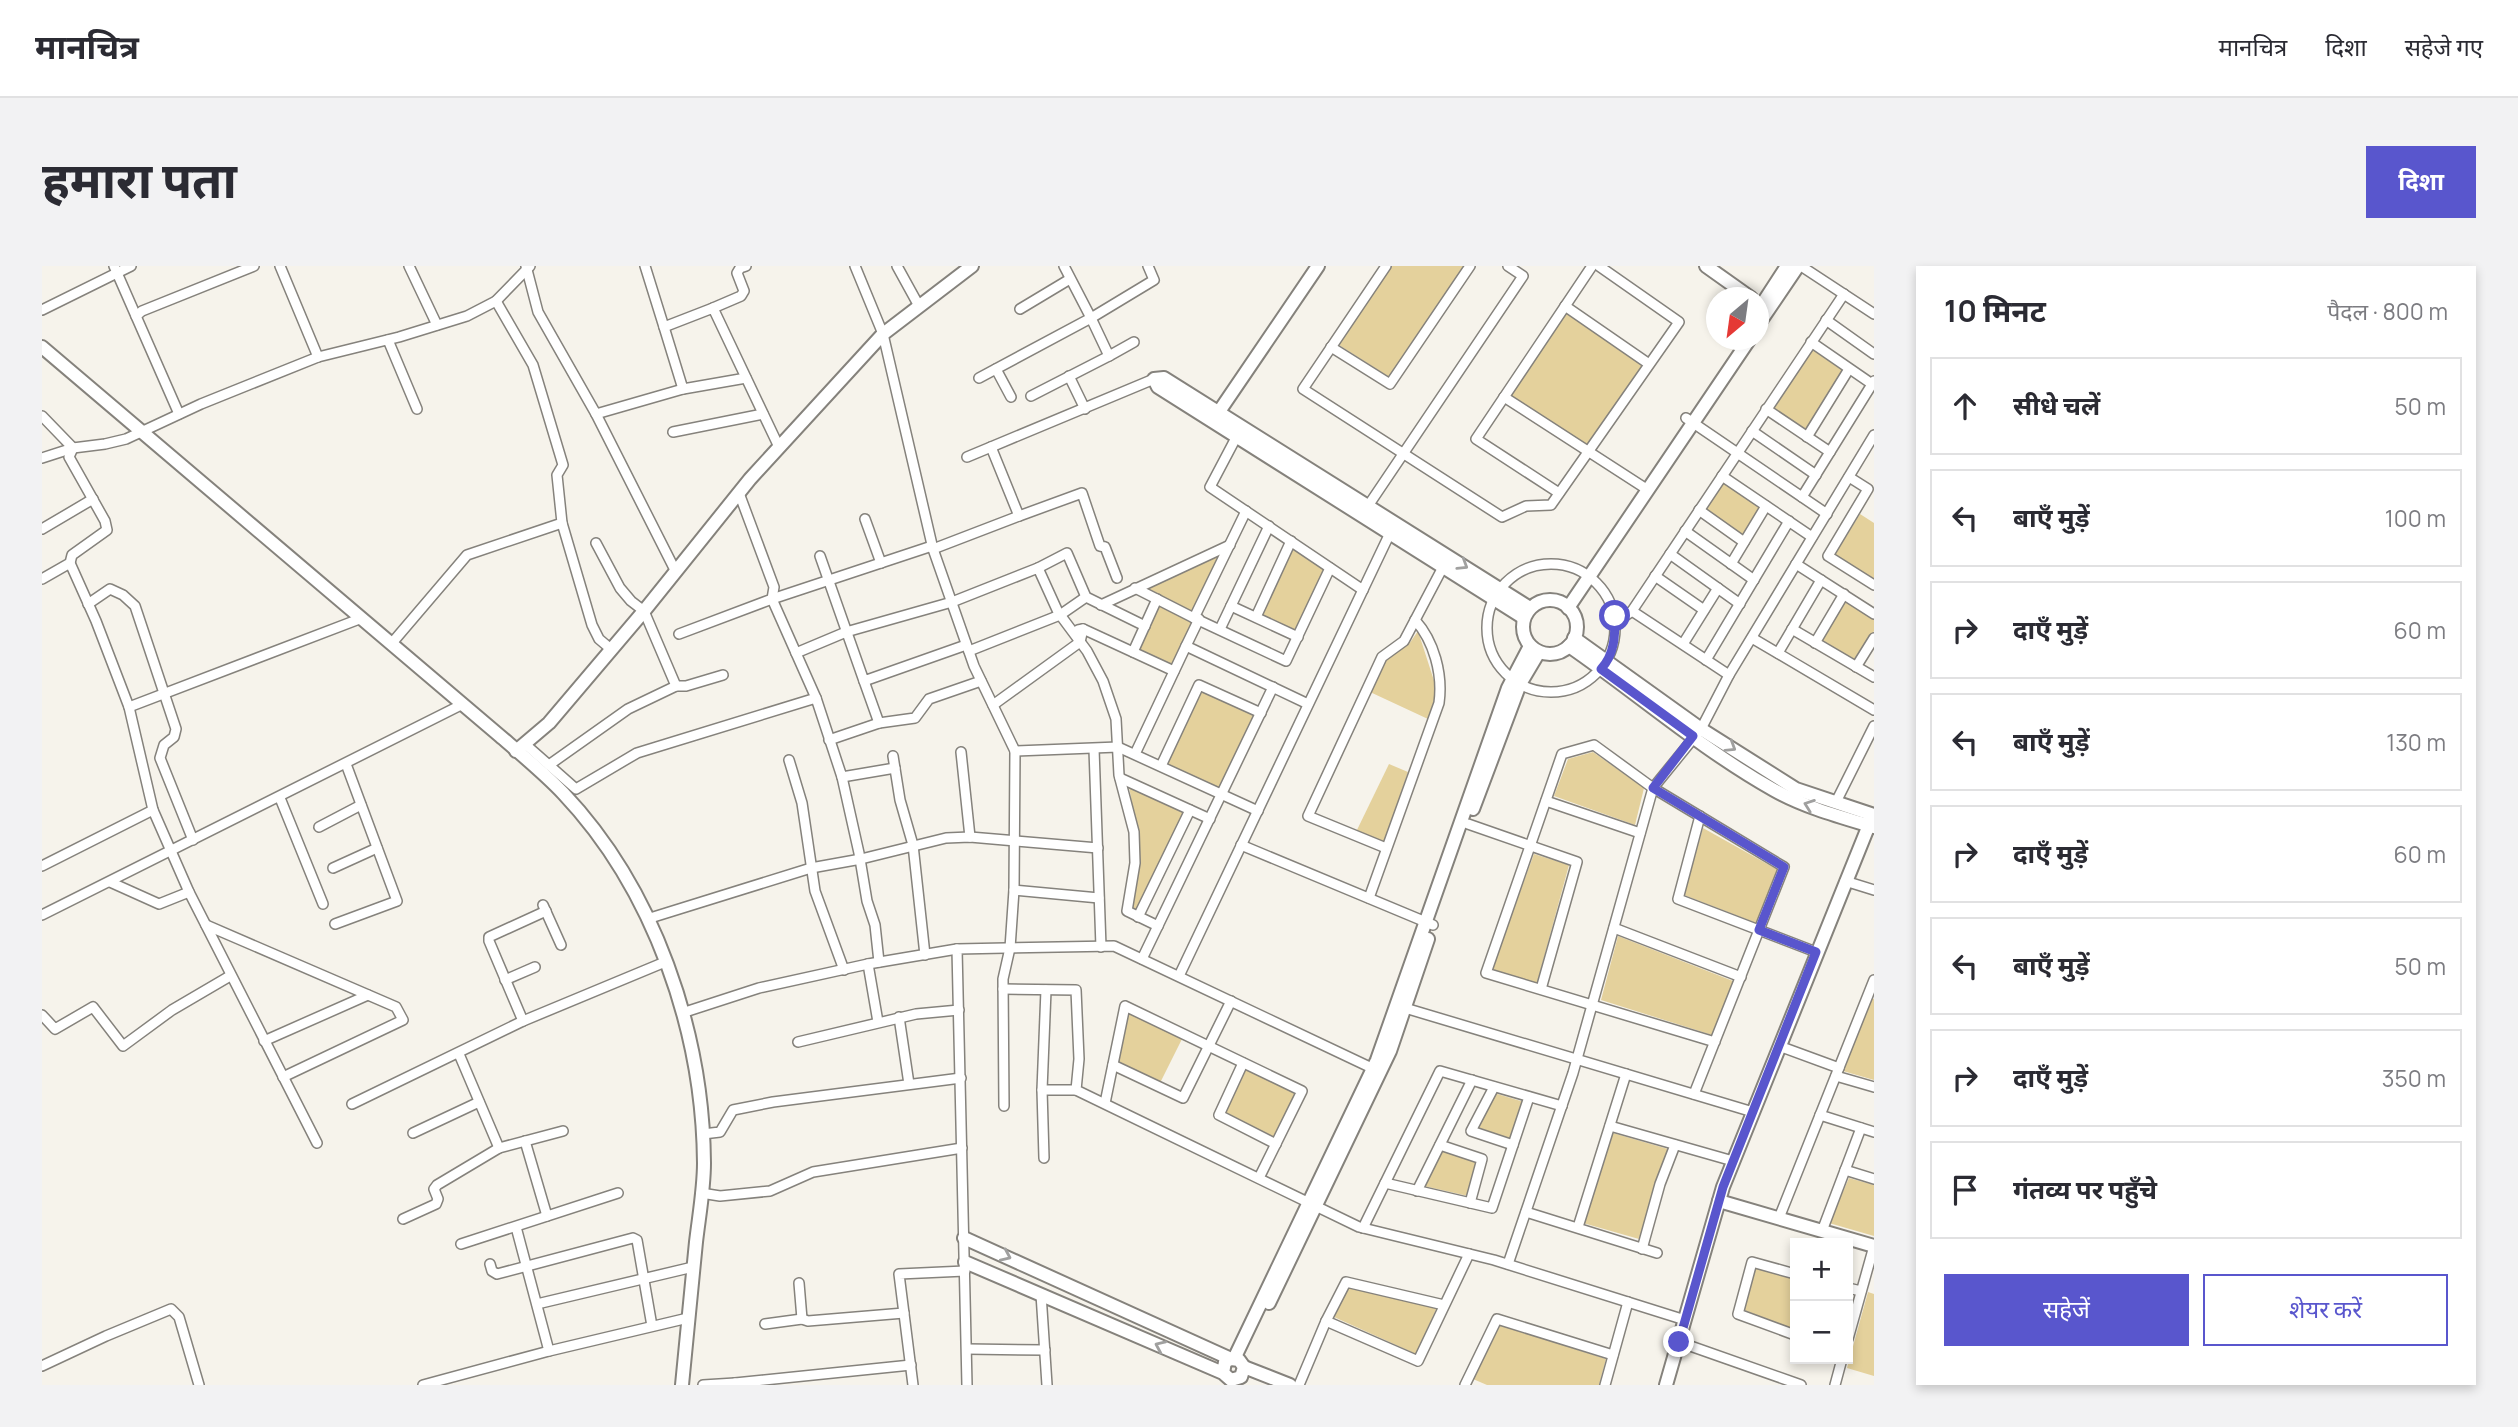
<!DOCTYPE html>
<html lang="hi">
<head>
<meta charset="utf-8">
<style>
	:root { --surface:#fff; --page:#f2f2f3; --text:#2b2b33; --muted:#7c7c81; --line:#e1e1e2; --accent:#5956cd }
	body { margin:0; font-family:Manrope,"Noto Sans Devanagari",sans-serif; background:var(--page); color:var(--text) }
	.controls { position:absolute; right:21px; bottom:21px; display:grid; overflow:hidden; border-radius:0px; box-shadow:0 4px 10px #0003 }
	.controls button { width:63px; height:63px; display:grid; place-items:center; padding:0; border:0; border-bottom:2px solid var(--line); background:var(--surface); color:var(--text); font:35px sans-serif }
	.compass { position:absolute; left:1664px; top:21px; width:63px; height:63px; border-radius:50%; background:var(--surface); box-shadow:0 4px 10px #0003; rotate:209deg }
	.stop { position:absolute; width:21px; height:21px; margin:-16px; border:5px solid #5956cd; border-radius:50%; background:#fff }
	.stop.end { background:#5956cd; border-color:#fff; box-shadow:0 2px 7px #0008 }
	.list { margin:0; padding:0; list-style:none }
	h2 { display:flex; justify-content:space-between; align-items:center; height:91px; margin:0; padding:0 28px; font-size:30px }
	h2 small { font-size:23px; font-weight:400; color:var(--muted) }
	.list li { display:grid; grid-template-columns:46px 1fr auto; gap:21px; align-items:center; box-sizing:border-box; height:98px; margin:0 14px 14px; padding:0 14px; border:2px solid var(--line); border-radius:0px }
	.list b { display:block; font-size:26px; white-space:nowrap }
	.list em { font-size:23px; font-style:normal; color:var(--muted) }
	.actions { display:flex; gap:14px; padding:21px 28px }
	.actions a { flex:1; padding:16px 0; border:2px solid var(--accent); border-radius:0px; text-align:center; font-size:24px; color:var(--accent) }
	.actions .main { background:var(--accent); color:#fff }
	.icon { flex:none; width:38px; height:38px; fill:none; stroke:currentColor; stroke-width:2; stroke-linecap:round; stroke-linejoin:round }
	.map { position:relative; flex:none; width:1832px; height:1119px; overflow:hidden; border-radius:0px }
	header { display:flex; align-items:center; gap:42px; box-sizing:border-box; height:98px; padding:0 35px; background:var(--surface); border-bottom:2px solid var(--line) }
	header strong { font-size:33px }
	nav { display:flex; gap:38px; margin-inline-start:auto; font-size:24px }
	.intro { display:flex; align-items:center; justify-content:space-between; box-sizing:border-box; height:168px; padding:0 42px }
	h1 { margin:0; font-size:49px }
	.button { padding:18px 32px; border-radius:0px; background:var(--accent); color:#fff; font-size:24px; font-weight:700 }
	main { display:flex; gap:42px; padding:0 42px }
	aside { flex:1; background:var(--surface); border-radius:0px; box-shadow:0 4px 10px #0003 }
	.map>svg:first-child { display:block }
</style>
</head>
<body>
<header>
<strong>मानचित्र</strong>
<nav><a>मानचित्र</a><a>दिशा</a><a>सहेजे गए</a></nav>
</header>
<div class="intro"><h1>हमारा पता</h1><a class="button">दिशा</a></div>
<main>
<div class="map">
<svg width="1832" height="1119" viewBox="0 0 1832 1119">
	<rect width="100%" height="100%" fill="#f6f3eb"/>
	<!-- green -->
	<g fill="#e4d19c">
		<path d="M1350,0H1422L1347,111L1297,79Z"/>
		<path d="M1523,46L1601,100L1545,179L1468,129Z"/>
		<path d="M1771,83L1803,104L1764,166L1731,144Z"/>
		<path d="M1682,215L1721,241L1701,273L1661,245Z"/>
		<path d="M1818,248L1832,257V314L1792,290Z"/>
		<path d="M1250,283L1282,303L1252,366L1219,349Z"/>
		<path d="M1180,286L1151,346L1103,323Z"/>
		<path d="M1804,332L1832,351V365L1813,397L1778,375Z"/>
		<path d="M1117,338L1153,356L1131,401L1095,384Z"/>
		<path d="M1376,365L1395,424L1386,453L1328,426L1344,392L1367,378Z"/>
		<path d="M1159,424L1212,449L1178,523L1124,498Z"/>
		<path d="M1551,486L1602,522L1593,559L1512,530L1526,493Z"/>
		<path d="M1347,498L1366,506L1342,577L1314,566Z"/>
		<path d="M1087,520L1142,546L1095,644L1089,640L1098,585Z"/>
		<path d="M1661,562L1736,604L1714,657L1642,629Z"/>
		<path d="M1492,588L1527,599L1495,717L1449,704Z"/>
		<path d="M1576,670L1691,715L1670,769L1559,734Z"/>
		<path d="M1830,732L1832,733V814L1801,805Z"/>
		<path d="M1087,747L1140,773L1118,817L1076,796Z"/>
		<path d="M1204,803L1254,827L1232,873L1182,849Z"/>
		<path d="M1452,827L1482,836L1469,875L1434,864Z"/>
		<path d="M1571,867L1626,883L1597,973L1541,957Z"/>
		<path d="M1400,883L1436,895L1426,930L1382,920Z"/>
		<path d="M1807,912L1832,919V970L1787,957Z"/>
		<path d="M1714,1001L1753,1012V1064L1702,1044Z"/>
		<path d="M1306,1022L1395,1041L1374,1088L1292,1051Z"/>
		<path d="M1826,1026L1832,1028V1110L1805,1102Z"/>
		<path d="M1456,1058L1564,1093L1557,1119H1445L1431,1113Z"/>
	</g>
	<g fill="none" stroke-linecap="round" stroke-linejoin="round">
		<!-- street casing -->
		<g stroke="#85827c" stroke-width="12">
			<g id="street">
				<path d="M72,0L137,148"/>
				<path d="M238,0L276,91"/>
				<path d="M367,0L395,59"/>
				<path d="M484,0L496,46L554,148L641,123"/>
				<path d="M603,0L622,61L671,42L737,181"/>
				<path d="M813,0L841,68L891,283"/>
				<path d="M855,0L877,40"/>
				<path d="M1344,0L1261,123L1460,251L1484,240L1509,239L1637,56L1557,0"/>
				<path d="M1759,0L1832,48"/>
				<path d="M1523,40L1607,98"/>
				<path d="M671,42L699,30L702,25L695,7L698,2L704,0"/>
				<path d="M978,43L1028,13"/>
				<path d="M0,44L89,0"/>
				<path d="M94,50L100,45L212,0"/>
				<path d="M1784,54L1832,88"/>
				<path d="M622,61L641,123L704,112"/>
				<path d="M346,74L375,143"/>
				<path d="M1769,76L1830,118"/>
				<path d="M1289,81L1348,118L1428,0"/>
				<path d="M1067,90L1092,76"/>
				<path d="M954,103L969,131"/>
				<path d="M1027,110L1043,143"/>
				<path d="M937,112L1049,52L1022,0"/>
				<path d="M1112,113L949,181L977,250L891,283L932,400L973,485L1076,481L1216,545"/>
				<path d="M989,130L1067,90L1049,52L1112,14L1106,0"/>
				<path d="M1462,131L1606,224"/>
				<path d="M1724,143L1788,186"/>
				<path d="M554,148L634,306"/>
				<path d="M0,150L31,182L27,191L63,255L65,264L30,289L28,297L0,313"/>
				<path d="M1644,152L1785,248"/>
				<path d="M1710,165L1774,209"/>
				<path d="M631,166L721,148"/>
				<path d="M1197,166L1168,221L1321,324"/>
				<path d="M1765,171L1807,103"/>
				<path d="M925,191L949,181"/>
				<path d="M0,192L31,182L63,178L84,173L159,138L276,91L357,71L425,50L454,35L488,0"/>
				<path d="M1680,210L1770,271"/>
				<path d="M1807,211L1826,223L1786,290L1832,319"/>
				<path d="M1517,227L1434,173L1550,0"/>
				<path d="M1760,231L1832,115"/>
				<path d="M1326,240L1481,10L1466,0"/>
				<path d="M1657,244L1702,276"/>
				<path d="M977,250L1040,227L1058,280L1063,281L1075,312"/>
				<path d="M823,253L839,297"/>
				<path d="M520,257L550,359L557,373L570,384"/>
				<path d="M0,263L51,233"/>
				<path d="M1643,265L1712,314"/>
				<path d="M1628,288L1698,338"/>
				<path d="M778,290L822,415L924,379"/>
				<path d="M28,297L54,355L87,441L111,544L147,626L275,877"/>
				<circle cx="1509" cy="362" r="64"/>
				<path d="M1689,298L1724,240"/>
				<path d="M1754,298L1832,348"/>
				<path d="M996,302L1025,287L1044,331L1103,360"/>
				<path d="M1613,310L1662,344"/>
				<path d="M1093,322L1152,352L1204,245"/>
				<path d="M46,338L68,323L81,329L93,340L134,463L132,471L122,479L118,492L151,574"/>
				<path d="M1059,339L1188,279"/>
				<path d="M1189,340L1256,371"/>
				<path d="M1590,345L1687,409"/>
				<path d="M1214,351L1249,275"/>
				<path d="M1152,352L1244,395L1288,302"/>
				<path d="M1573,357L1590,345L1802,28"/>
				<path d="M1178,363L1227,260"/>
				<path d="M1750,363L1832,411"/>
				<path d="M1036,364L1041,363L1132,405"/>
				<path d="M637,368L730,333L732,321L697,227"/>
				<path d="M1710,372L1832,444"/>
				<path d="M350,377L425,289L520,257L515,209L521,199L491,99L454,35"/>
				<path d="M1773,377L1802,328"/>
				<path d="M1641,378L1676,322"/>
				<path d="M1144,380L1157,353"/>
				<path d="M927,385L1018,349L1044,331"/>
				<path d="M1091,386L1115,333"/>
				<path d="M754,387L804,366L910,336L996,302L1016,346L1045,385L1061,415L1074,453L1077,509L1092,566L1093,597L1085,645L1116,660"/>
				<path d="M1736,387L1779,314"/>
				<path d="M1664,394L1747,255"/>
				<path d="M1814,401L1832,372"/>
				<path d="M822,415L837,457"/>
				<path d="M634,420H644L681,409"/>
				<path d="M951,439L1038,376L1041,363"/>
				<path d="M87,441L320,352"/>
				<path d="M787,474L837,457L873,452L887,433L939,415"/>
				<path d="M483,478L534,523L595,487L774,432"/>
				<path d="M1052,483L1059,681"/>
				<path d="M919,486L928,571"/>
				<path d="M1093,488L1144,380L1266,438"/>
				<path d="M851,490L858,534L871,579L883,689"/>
				<path d="M747,494L760,537L773,625L802,704"/>
				<path d="M507,499L586,443L634,420L602,345L589,335L578,322L554,277"/>
				<path d="M1119,500L1157,419L1219,447"/>
				<path d="M853,502L800,511L774,432L730,333L890,280"/>
				<path d="M800,511L817,587L825,635L833,659L837,696"/>
				<path d="M1078,512L1168,553"/>
				<path d="M238,532L281,638"/>
				<path d="M1504,535L1598,567"/>
				<path d="M1794,536L1832,460"/>
				<path d="M1658,550L1636,633L1774,686"/>
				<path d="M1426,558L1535,596L1499,723"/>
				<path d="M277,561L319,539"/>
				<path d="M1199,579L1391,659"/>
				<path d="M1344,582L1266,550L1340,391L1362,375L1401,301"/>
				<path d="M0,600L111,544"/>
				<path d="M291,602L335,582"/>
				<path d="M1803,615L1832,624"/>
				<path d="M68,616L117,638L147,626"/>
				<path d="M972,624L1057,632"/>
				<path d="M1327,632L1397,437C1401,408 1392,375 1373,354"/>
				<path d="M501,639L519,679"/>
				<path d="M0,649L421,438"/>
				<path d="M1096,651L1148,544"/>
				<path d="M605,653L769,602L819,593L904,572L928,571L1056,582"/>
				<path d="M293,658L355,635L304,498"/>
				<path d="M164,659L354,741L361,754L241,811"/>
				<path d="M1572,662L1699,711"/>
				<path d="M1100,693L1231,421"/>
				<path d="M826,698L836,756"/>
				<path d="M1137,710L1349,265"/>
				<path d="M463,714L493,701"/>
				<path d="M961,723L1034,724L1037,793L1034,824L1317,961L1452,994L1643,1054"/>
				<path d="M1363,742L1711,846"/>
				<path d="M640,747L717,722L826,698L915,683"/>
				<path d="M0,749L13,763L51,741L81,780L130,744L188,710"/>
				<path d="M857,751L867,818"/>
				<path d="M481,755L447,675V671L504,645"/>
				<path d="M222,775L326,729"/>
				<path d="M756,776L874,748L917,744"/>
				<path d="M1737,780L1797,802"/>
				<path d="M417,788L457,882"/>
				<path d="M1201,797L1177,849L1234,878"/>
				<path d="M1071,799L1141,832L1189,735"/>
				<path d="M1794,810L1832,821"/>
				<path d="M1452,821L1429,865L1471,879"/>
				<path d="M1000,824L1004,724"/>
				<path d="M1652,828L1742,601L1611,522L1552,479L1520,488L1444,707L1673,776"/>
				<path d="M1063,837L1083,740L1260,825L1217,912"/>
				<path d="M310,838L481,755L623,696"/>
				<path d="M962,840L961,713L968,682L972,624L973,485"/>
				<path d="M1778,849L1832,866"/>
				<path d="M1568,860L1691,895"/>
				<path d="M371,867L437,836"/>
				<path d="M661,868L678,866L691,844L731,836L919,812"/>
				<path d="M483,875L505,950"/>
				<path d="M1398,879L1440,893L1428,937"/>
				<path d="M1002,892L1000,824H1034"/>
				<path d="M1803,904L1832,913"/>
				<path d="M1343,917L1450,942L1487,831"/>
				<path d="M1375,925L1430,814"/>
				<path d="M659,927L678,930L728,925L771,906L920,882"/>
				<path d="M1484,946L1615,987"/>
				<path d="M1737,952L1832,714"/>
				<path d="M361,953L394,938L396,933L392,923L395,919L457,882L521,865"/>
				<path d="M474,961L507,1085"/>
				<path d="M1536,961L1584,808"/>
				<path d="M1321,962L1398,805L1520,840"/>
				<path d="M1780,965L1819,862"/>
				<path d="M419,978L576,927"/>
				<path d="M1600,983L1618,918L1633,879"/>
				<path d="M448,998L450,1005L455,1008L591,972L595,974L610,1060"/>
				<path d="M1466,998L1531,807L1611,522L1659,463L1687,409L1832,169"/>
				<path d="M1753,1008L1710,996L1696,1048L1753,1069"/>
				<path d="M757,1017L760,1053"/>
				<path d="M1806,1022L1819,1025"/>
				<path d="M999,1028L1005,1119"/>
				<path d="M495,1038L651,1001"/>
				<path d="M1284,1055L1376,1095L1427,988"/>
				<path d="M723,1058L760,1053L766,1055L862,1047"/>
				<path d="M1806,1073L1832,980"/>
				<path d="M1637,1076L1759,1119"/>
				<path d="M925,1083L1003,1084"/>
				<path d="M0,1100L64,1070L129,1043L137,1051L157,1119"/>
				<path d="M381,1119L507,1085L646,1052"/>
				<path d="M661,1119L693,1117"/>
				<path d="M693,1119V1117L869,1099"/>
				<path d="M871,1119L857,1008L923,1005"/>
				<path d="M925,1119L915,683L1072,680L1334,804"/>
				<path d="M1257,1119L1284,1055L1304,1016L1402,1039"/>
				<path d="M1423,1119L1455,1053L1571,1089"/>
				<path d="M1563,1119L1586,1036"/>
				<path d="M1793,1119L1800,1093"/>
			</g>
		</g>
		<!-- secondary casing -->
		<g stroke="#85827c" stroke-width="16">
			<g id="secondary">
				<path d="M1664,0L1709,32"/>
				<path d="M1717,43L1745,0"/>
				<path d="M1716,59L1756,0"/>
				<path d="M0,81L458,470C479,488 502,507 521,527C612,623 661,765 662,897C662,923 657,950 654,976C649,1024 645,1071 640,1119"/>
				<path d="M1172,153L1276,0"/>
				<circle cx="1508" cy="361" r="27"/>
				<path d="M1526,342L1707,74"/>
				<path d="M1482,352L1116,121L1112,113L1122,112L1488,342"/>
				<path d="M1532,372L1659,463L1754,523L1832,549"/>
				<path d="M1527,380C1595,427 1659,483 1732,524C1762,541 1799,551 1832,561"/>
				<path d="M474,485L507,457L602,345L708,213L841,68L930,0"/>
				<path d="M1431,543L1478,418L1497,386"/>
				<path d="M1677,935L1832,980"/>
				<path d="M922,972L1189,1093"/>
				<path d="M923,996L1181,1107L1189,1114L1199,1111L1202,1101L1197,1094L1189,1093L1183,1096L1181,1107"/>
				<path d="M1227,1037L1348,785L1386,673"/>
				<path d="M1192,1093L1335,794L1466,422L1488,380"/>
				<path d="M1202,1101L1248,1119"/>
				<path d="M1624,1119L1681,921L1831,549"/>
			</g>
		</g>
		<!-- street -->
		<use href="#street" stroke="#fff" stroke-width="9"/>
		<!-- secondary -->
		<use href="#secondary" stroke="#fff" stroke-width="12"/>
	</g>
	<!-- one-way arrows -->
	<defs><path id="oneway-chevron" d="M-2-3.5L2.5 0L-2 3.5" fill="none" stroke-width="1.6" stroke-linecap="round" stroke-linejoin="round" transform="scale(1.75)"/></defs>
	<g stroke="#a0a09f">
		<use href="#oneway-chevron" transform="translate(1421 299) rotate(32)"/>
		<use href="#oneway-chevron" transform="translate(1689 481) rotate(32)"/>
		<use href="#oneway-chevron" transform="translate(1767 539) rotate(-160)"/>
		<use href="#oneway-chevron" transform="translate(964 990) rotate(24)"/>
		<use href="#oneway-chevron" transform="translate(1118 1080) rotate(-156)"/>
	</g>
	<g fill="none" stroke-linecap="round" stroke-linejoin="round">
		<!-- route -->
		<path stroke="#5956cd" stroke-width="9" d="M1573,350C1573,369 1573,388 1559,403L1651,470L1611,522L1742,601L1717,664L1774,686L1681,921L1637,1076"/>
	</g>
</svg>
<div class="controls">
<button>+</button>
<button>−</button>
</div>
<svg class="compass" viewBox="-18 -18 36 36"><path d="M0-13l5 13h-10z" fill="#e53935"/><path d="M0 13l5-13h-10z" fill="#7c7c81"/></svg>
<div class="stop" style="left:1573px;top:350px"></div>
<div class="stop end" style="left:1637px;top:1076px"></div>
</div>
<aside>
<h2>10 मिनट<small>पैदल · 800 m</small></h2>
<ul class="list">
<li><svg class="icon" aria-label="ahead" viewBox="0 0 24 24"><path d="M12 20V5M6 11l6-6 6 6"/></svg><div><b>सीधे चलें</b></div><em>50 m</em></li>
<li><svg class="icon" aria-label="left" viewBox="0 0 24 24"><path d="M17 20v-9H6M10 6l-5 5 5 5"/></svg><div><b>बाएँ मुड़ें</b></div><em>100 m</em></li>
<li><svg class="icon" aria-label="right" viewBox="0 0 24 24"><path d="M7 20v-9h11M14 6l5 5-5 5"/></svg><div><b>दाएँ मुड़ें</b></div><em>60 m</em></li>
<li><svg class="icon" aria-label="left" viewBox="0 0 24 24"><path d="M17 20v-9H6M10 6l-5 5 5 5"/></svg><div><b>बाएँ मुड़ें</b></div><em>130 m</em></li>
<li><svg class="icon" aria-label="right" viewBox="0 0 24 24"><path d="M7 20v-9h11M14 6l5 5-5 5"/></svg><div><b>दाएँ मुड़ें</b></div><em>60 m</em></li>
<li><svg class="icon" aria-label="left" viewBox="0 0 24 24"><path d="M17 20v-9H6M10 6l-5 5 5 5"/></svg><div><b>बाएँ मुड़ें</b></div><em>50 m</em></li>
<li><svg class="icon" aria-label="right" viewBox="0 0 24 24"><path d="M7 20v-9h11M14 6l5 5-5 5"/></svg><div><b>दाएँ मुड़ें</b></div><em>350 m</em></li>
<li><svg class="icon" aria-label="arrive" viewBox="0 0 24 24"><path d="M6 21V4h12l-3 4 3 4H6"/></svg><div><b>गंतव्य पर पहुँचे</b></div></li>
</ul>
<div class="actions"><a class="main">सहेजें</a><a>शेयर करें</a></div>
</aside>
</main>
</body>
</html>
